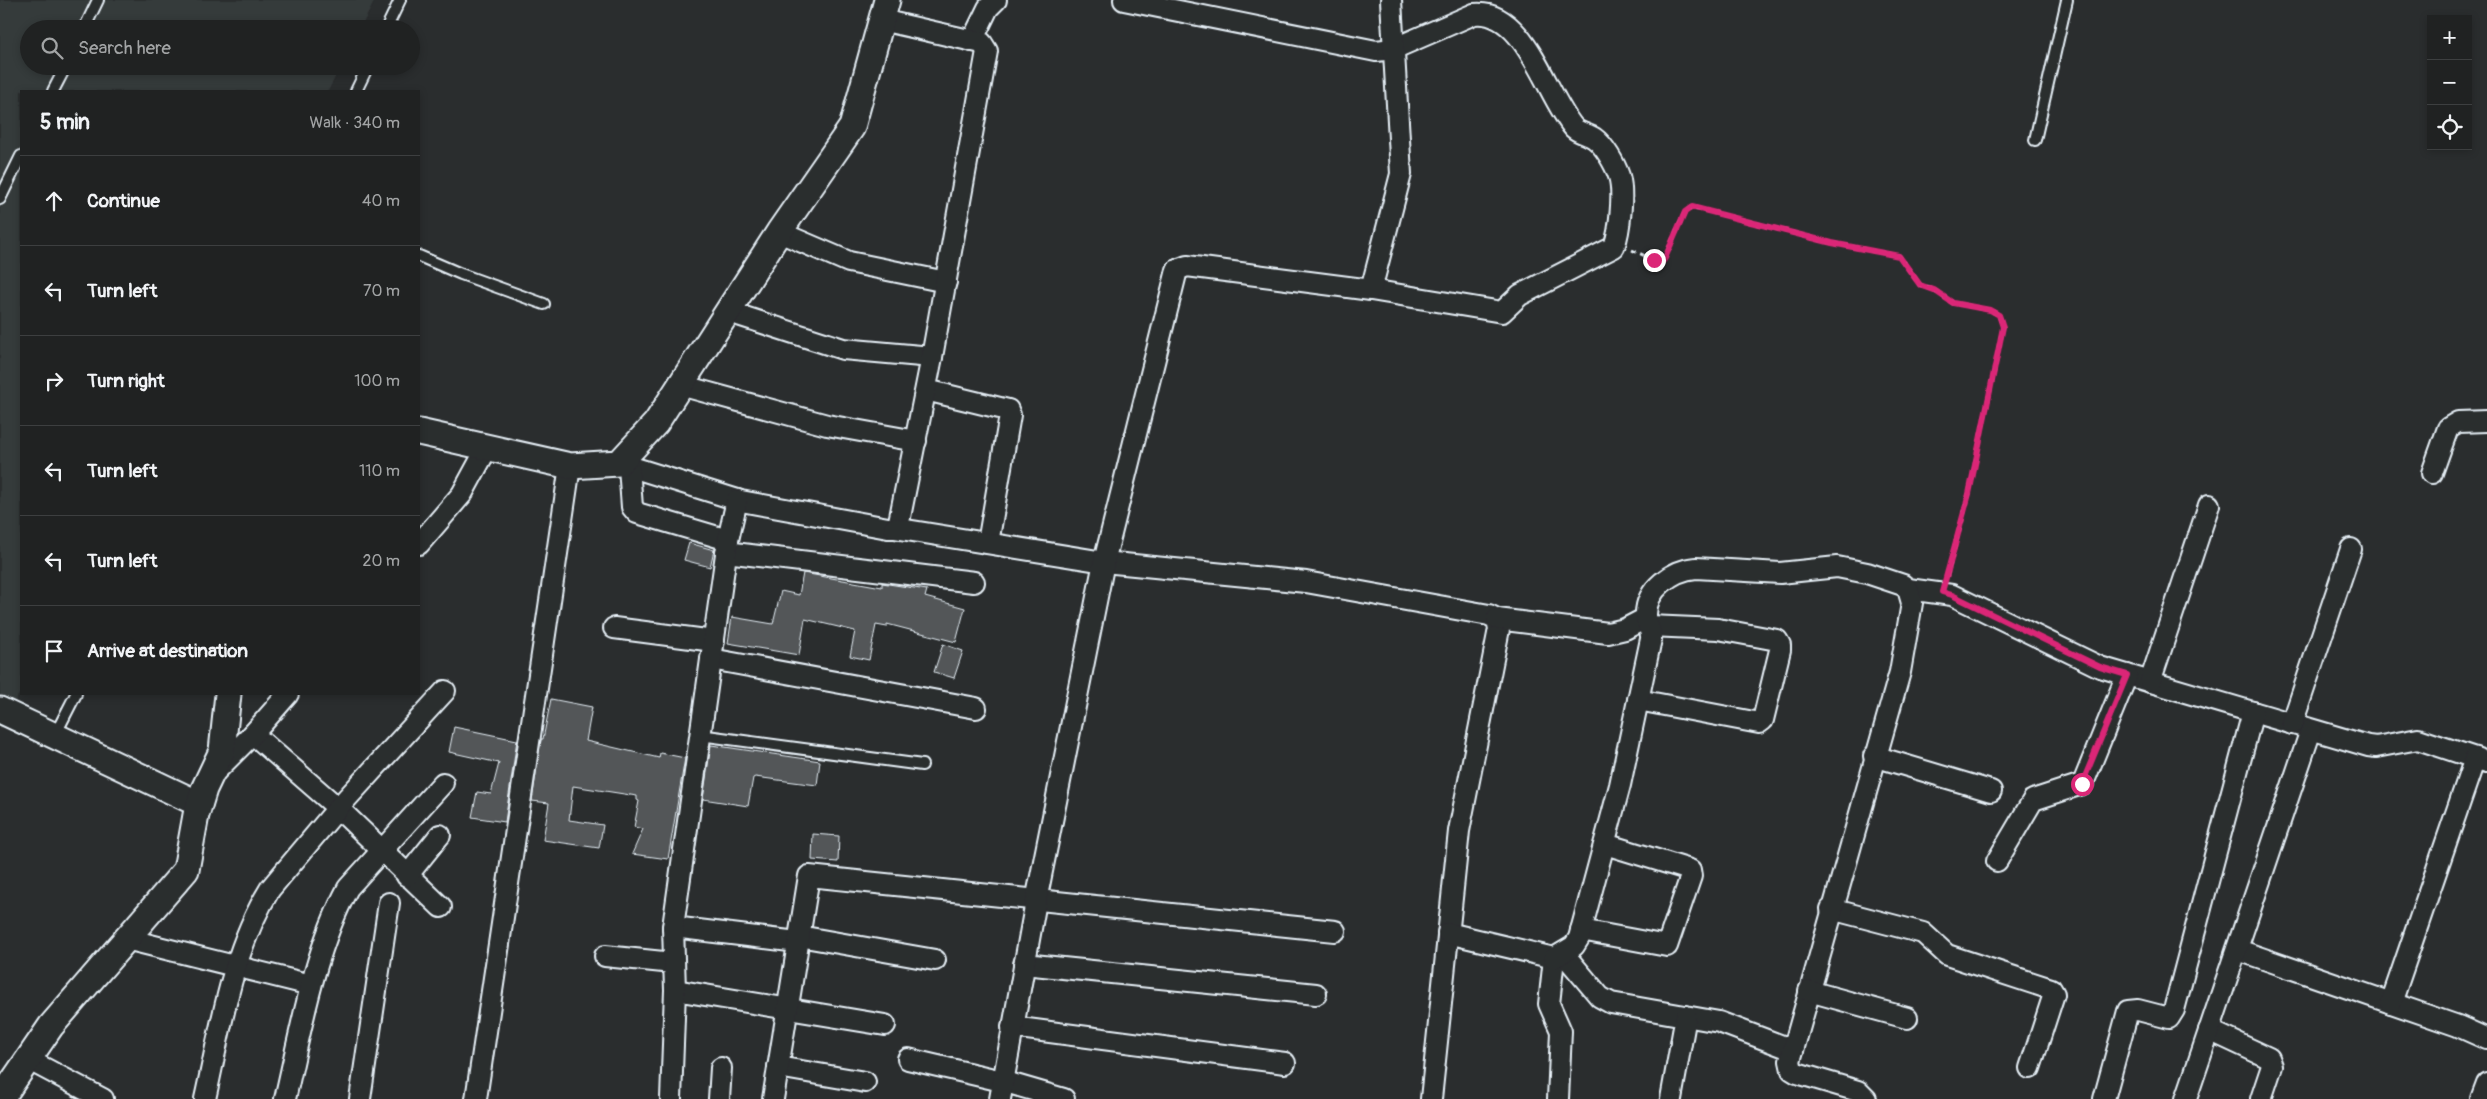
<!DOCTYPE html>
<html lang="en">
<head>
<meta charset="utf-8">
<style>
	:root { --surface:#202222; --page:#2d2f2f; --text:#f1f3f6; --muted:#a2a4a5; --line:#3d3f40 }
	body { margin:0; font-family:Pangolin,sans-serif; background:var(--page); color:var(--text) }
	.controls { position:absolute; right:15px; top:15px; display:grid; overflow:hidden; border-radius:0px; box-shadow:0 2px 8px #0003 }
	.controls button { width:45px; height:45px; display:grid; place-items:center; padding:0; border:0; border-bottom:1px solid var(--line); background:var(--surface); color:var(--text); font:25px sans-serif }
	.stop { position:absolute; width:15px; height:15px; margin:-11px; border:4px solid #db2777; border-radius:50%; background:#fff }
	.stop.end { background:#db2777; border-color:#fff; box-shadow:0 1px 5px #0008 }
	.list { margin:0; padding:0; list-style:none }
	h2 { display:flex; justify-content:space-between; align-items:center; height:65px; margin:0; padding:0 20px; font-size:21px }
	h2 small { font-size:16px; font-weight:400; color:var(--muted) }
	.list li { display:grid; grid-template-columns:32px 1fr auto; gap:15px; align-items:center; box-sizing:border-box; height:90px; padding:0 20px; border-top:1px solid var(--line) }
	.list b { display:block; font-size:19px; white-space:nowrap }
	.list em { font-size:16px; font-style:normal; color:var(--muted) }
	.icon { flex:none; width:28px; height:28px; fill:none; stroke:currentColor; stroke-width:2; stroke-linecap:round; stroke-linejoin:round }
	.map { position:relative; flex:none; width:2487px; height:1099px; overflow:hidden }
	.search { position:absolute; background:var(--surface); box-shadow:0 2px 8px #0003; left:20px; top:20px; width:400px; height:55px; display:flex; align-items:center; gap:12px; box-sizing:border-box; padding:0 18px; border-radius:28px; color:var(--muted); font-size:19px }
	.panel { position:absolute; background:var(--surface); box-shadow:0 2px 8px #0003; left:20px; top:90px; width:400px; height:605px; border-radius:0px }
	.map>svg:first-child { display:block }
</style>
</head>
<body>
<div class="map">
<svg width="2487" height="1099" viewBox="0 0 2487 1099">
	<rect width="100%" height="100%" fill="#2a2d2e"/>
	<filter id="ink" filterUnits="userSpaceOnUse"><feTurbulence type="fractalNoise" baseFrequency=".02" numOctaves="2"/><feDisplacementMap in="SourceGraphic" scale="10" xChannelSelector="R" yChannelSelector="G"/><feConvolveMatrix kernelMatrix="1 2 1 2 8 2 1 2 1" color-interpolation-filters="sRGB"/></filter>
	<g filter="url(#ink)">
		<!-- built -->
		<path fill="#363a3b" d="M0,0H375L360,29H29V66H341L328,91H21V690L0,731Z"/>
		<!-- building -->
		<g fill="#535759" stroke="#e8f1f8">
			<path d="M689,543L714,550L710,567L684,560Z"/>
			<path d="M803,573L882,587V583L927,590L925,597L965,608L956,642L887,624V627L876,625L869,660L850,656L855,631L805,619L799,655L728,643L732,617L773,624L781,591L799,595Z"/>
			<path d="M943,644L963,651L954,678L934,672Z"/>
			<path d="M551,699L592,707L586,741L659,758L660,753L685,758L668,859L632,854L643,829L634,827L639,801L637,800V796L573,786L569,820L603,825L599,848L543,840L549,803L532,801L541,739H543Z"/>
			<path d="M454,727L517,740L505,822L472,817L477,792L491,794L499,763L449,752Z"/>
			<path d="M711,745L820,761L817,785L755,777L753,778L748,806L703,799Z"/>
			<path d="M813,834L839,836L838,862L812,860Z"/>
		</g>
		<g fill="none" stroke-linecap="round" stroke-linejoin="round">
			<!-- service casing -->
			<g stroke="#e8f1f8" stroke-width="14">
				<g id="service">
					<path d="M84,29L98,0"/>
					<path d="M386,29L400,0"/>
					<path d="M53,91L66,66"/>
					<path d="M356,91L368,66"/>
					<path d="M2035,140L2067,0"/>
					<path d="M0,199L21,156"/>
					<path d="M419,256L461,274L544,304"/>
					<path d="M55,735L76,694"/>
					<path d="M700,735L922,765"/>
				</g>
			</g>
			<!-- minor casing -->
			<g stroke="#e8f1f8" stroke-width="24">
				<g id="minor">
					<path d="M1124,0L1376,51L1393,49L1474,14C1525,8 1546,96 1574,128C1579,133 1588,134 1594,138C1604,145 1615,164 1619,176C1624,192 1620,231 1614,247L1520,295L1502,312L1371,290"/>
					<path d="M972,41L988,8L996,0"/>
					<path d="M779,232L849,262L946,282"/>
					<path d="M729,312L843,349L932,357"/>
					<path d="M680,385L827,425L916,441"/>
					<path d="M926,390L1008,410L1010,415L988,543"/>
					<path d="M619,463L741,501L888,528H894L899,522L932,357L987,51L982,43L881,20"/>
					<path d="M629,467L632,507L637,513L728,540"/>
					<path d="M2432,473L2448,428L2458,422L2487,421"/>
					<path d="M894,528L1104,562L1306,582L1489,615L1497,619L1499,629L1459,831L1431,1099"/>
					<path d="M419,544L462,494L487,448"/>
					<path d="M726,552L974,582"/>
					<path d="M1908,589L1952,595L2100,667L2368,746L2376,747L2418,739L2487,762"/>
					<path d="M1497,619L1608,633L1625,629L1646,618"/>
					<path d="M614,628L714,641"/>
					<path d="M711,659L976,708"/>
					<path d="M2150,682L2209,505"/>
					<path d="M1638,700L1759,723L1763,720L1780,650V645L1777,640L1718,629L1649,626"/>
					<path d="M2292,724L2351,549"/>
					<path d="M253,734L338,808L441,907"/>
					<path d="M1874,756L1991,791"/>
					<path d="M216,771L253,734L288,694"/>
					<path d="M1997,861L2033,800L2082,784L2084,781L2127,675"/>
					<path d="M407,876L440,835"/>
					<path d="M1831,909L1923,933L1947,955L2051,989L2054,994L2030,1068"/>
					<path d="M673,927L798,942"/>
					<path d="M1581,930L1667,946L1691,876L1690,870L1605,844"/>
					<path d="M1448,933L1554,958L1549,1004L1561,1031L1558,1099"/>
					<path d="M799,936L935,960"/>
					<path d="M126,939L311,985"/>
					<path d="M2238,950L2458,1026L2487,1039"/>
					<path d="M1563,953L1600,997L1611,1003L1719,1022L1793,1050"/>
					<path d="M605,956L673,963"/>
					<path d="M1554,958L1574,946L1579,938L1620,785L1651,639C1652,630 1646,624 1646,616C1645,589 1673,570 1696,568L1780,573L1837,567L1867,573L1903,585L1908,589L1912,603L1900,672L1790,1061L1792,1070L1797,1073L1858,1091L1866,1099"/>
					<path d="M1024,964L1316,994"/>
					<path d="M675,990L885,1025"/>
					<path d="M1809,991L1907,1018"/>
					<path d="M2391,1003L2475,758"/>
					<path d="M1012,1027L1285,1063"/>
					<path d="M2209,1030L2269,1058L2272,1066L2261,1099"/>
					<path d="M908,1059L1002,1081L1064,1099"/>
					<path d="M29,1060L103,1099"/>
					<path d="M778,1067L865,1082"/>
					<path d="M205,1099C221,1028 231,952 270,889L338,808L445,691"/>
					<path d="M285,1099C301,1030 314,951 348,888L443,783"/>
					<path d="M360,1099L389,903"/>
					<path d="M476,1099L570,466"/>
					<path d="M671,1099L675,990L673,927L728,540L737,500"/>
					<path d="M719,1099L721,1068"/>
					<path d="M773,1099L809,876L1335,931"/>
					<path d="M1000,1099L1036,901L1104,562L1177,270L1187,266L1371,290L1401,174L1391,0"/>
					<path d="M1671,1099L1686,1016"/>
					<path d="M2104,1099L2128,1011L2138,1010L2169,1018L2174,1010L2253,712"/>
					<path d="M2186,1099L2311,730"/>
					<path d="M2481,1099L2487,1083"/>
				</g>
			</g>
			<!-- tertiary casing -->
			<g stroke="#e8f1f8" stroke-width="29">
				<g id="tertiary">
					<path d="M419,432L570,466L619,463L656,423L779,232L852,127L887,0"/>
					<path d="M0,710L199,804"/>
					<path d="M1,1099L51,1026L186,870L196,815L204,789L222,751L228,694"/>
				</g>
			</g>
			<!-- path -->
			<path stroke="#e8f1f8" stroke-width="3" stroke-dasharray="5 4" stroke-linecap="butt" d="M1632,250L1654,260L1663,261L1685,212L1692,207L1832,243L1899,256L1920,285L1934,290L1953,303L1990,310L1999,315L2003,327L1969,494L1947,576"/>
			<!-- service -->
			<use href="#service" stroke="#2a2d2e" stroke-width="10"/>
			<!-- minor -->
			<use href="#minor" stroke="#2a2d2e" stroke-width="20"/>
			<!-- tertiary -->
			<use href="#tertiary" stroke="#2a2d2e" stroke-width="25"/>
		</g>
	</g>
	<g fill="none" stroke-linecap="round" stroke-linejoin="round" filter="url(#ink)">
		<!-- route -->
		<path stroke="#db2777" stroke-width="6" d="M1654,260L1663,261L1665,258L1685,212L1692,207L1832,243L1899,256L1920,285L1934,290L1953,303L1990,310L1999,315L2003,327L1969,494L1942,592L1952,595L2100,667L2127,675L2082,784"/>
	</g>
</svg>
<div class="controls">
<button>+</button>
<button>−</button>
<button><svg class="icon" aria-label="locate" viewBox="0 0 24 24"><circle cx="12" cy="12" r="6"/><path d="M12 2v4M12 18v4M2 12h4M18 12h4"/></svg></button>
</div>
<div class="stop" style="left:2082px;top:784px"></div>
<div class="stop end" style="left:1654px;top:260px"></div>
<div class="search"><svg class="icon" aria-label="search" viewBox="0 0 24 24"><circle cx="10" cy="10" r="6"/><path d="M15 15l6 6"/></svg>Search here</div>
<section class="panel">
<h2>5 min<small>Walk · 340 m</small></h2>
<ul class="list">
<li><svg class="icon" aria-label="ahead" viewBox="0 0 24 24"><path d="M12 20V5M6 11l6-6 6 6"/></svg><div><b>Continue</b></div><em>40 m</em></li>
<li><svg class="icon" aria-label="left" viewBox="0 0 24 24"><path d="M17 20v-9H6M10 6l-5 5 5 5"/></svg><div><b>Turn left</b></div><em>70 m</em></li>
<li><svg class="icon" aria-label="right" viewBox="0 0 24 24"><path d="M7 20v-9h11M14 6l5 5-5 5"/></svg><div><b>Turn right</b></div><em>100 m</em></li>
<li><svg class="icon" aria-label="left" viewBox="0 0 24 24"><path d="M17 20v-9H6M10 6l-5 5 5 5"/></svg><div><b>Turn left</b></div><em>110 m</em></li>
<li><svg class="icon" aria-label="left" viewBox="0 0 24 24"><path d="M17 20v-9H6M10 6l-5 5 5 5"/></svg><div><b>Turn left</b></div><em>20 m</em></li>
<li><svg class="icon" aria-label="arrive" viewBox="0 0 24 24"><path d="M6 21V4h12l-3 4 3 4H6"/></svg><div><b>Arrive at destination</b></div></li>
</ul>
</section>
</div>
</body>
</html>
